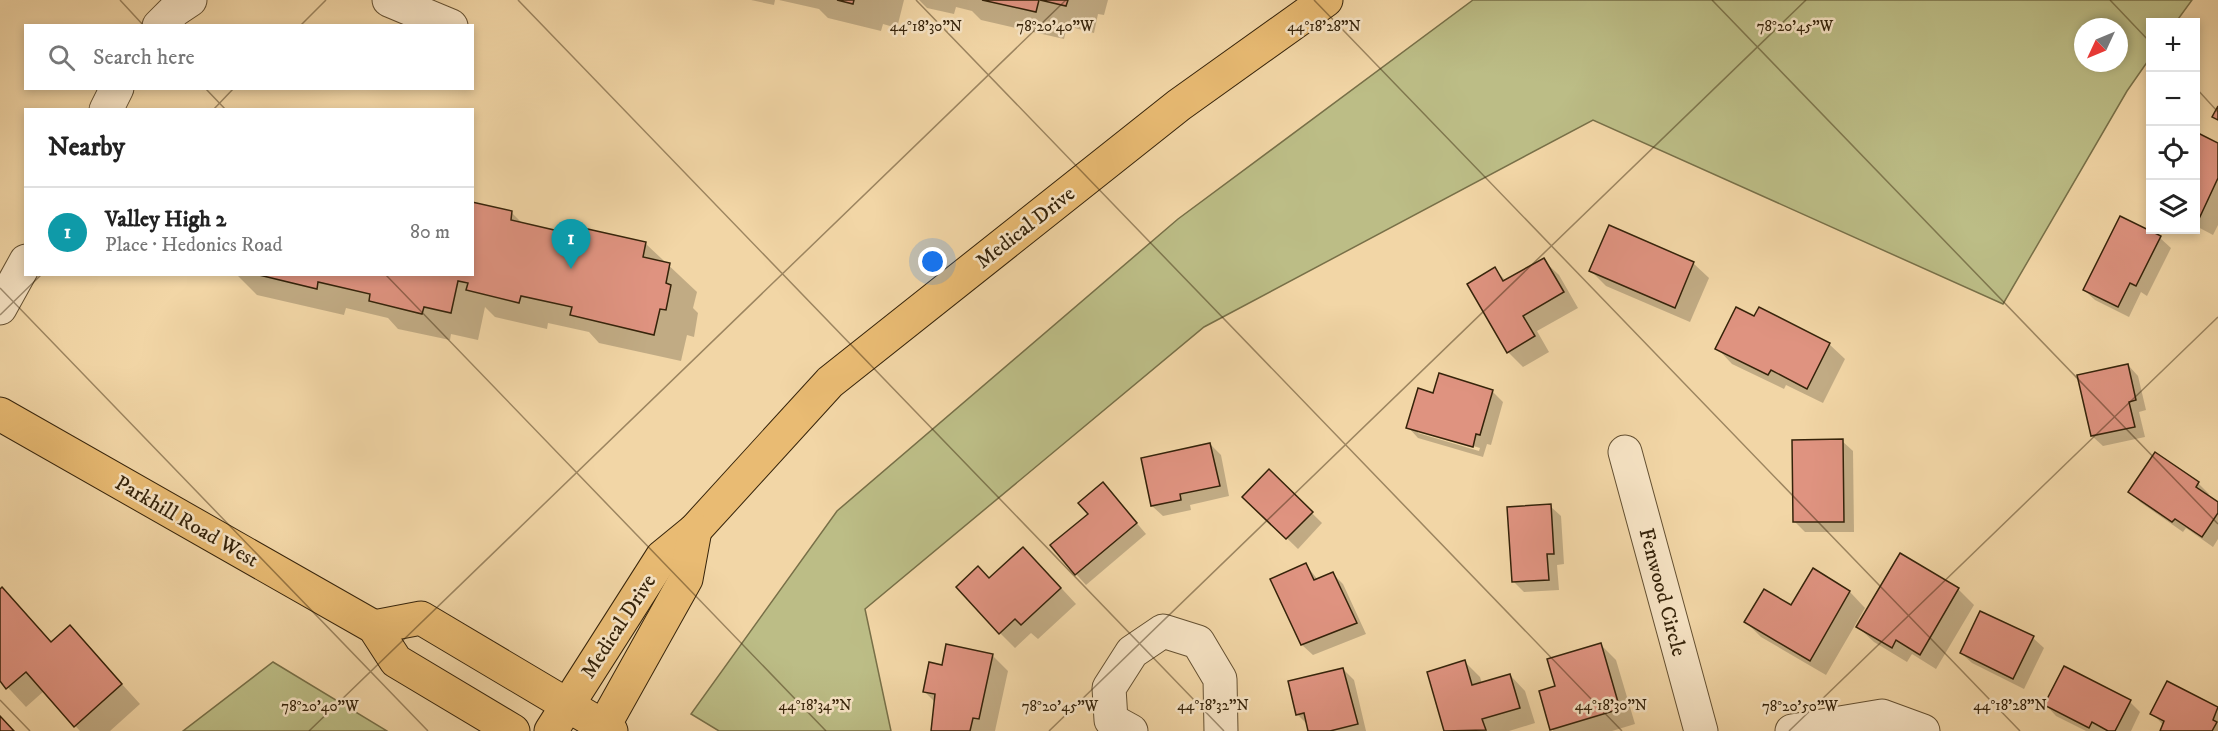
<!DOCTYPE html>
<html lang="en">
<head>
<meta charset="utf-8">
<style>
	:root { --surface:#fff; --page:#f6f6f6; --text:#222; --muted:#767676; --line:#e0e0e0; --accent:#d93025 }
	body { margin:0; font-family:"IM FELL DW Pica",serif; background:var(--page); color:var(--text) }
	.controls { position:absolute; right:18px; top:18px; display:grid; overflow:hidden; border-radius:0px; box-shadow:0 3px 9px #0003 }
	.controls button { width:54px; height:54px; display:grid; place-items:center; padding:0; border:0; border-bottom:2px solid var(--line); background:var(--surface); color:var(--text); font:30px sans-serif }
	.compass { position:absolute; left:2074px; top:18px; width:54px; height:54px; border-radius:50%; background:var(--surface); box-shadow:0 3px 9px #0003; rotate:226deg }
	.you { position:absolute; left:933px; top:262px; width:21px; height:21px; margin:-15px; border:4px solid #fff; border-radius:50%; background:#1a73e8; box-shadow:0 0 0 9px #1a73e833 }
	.badge { display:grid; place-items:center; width:39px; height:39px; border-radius:50%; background:var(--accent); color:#fff; font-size:20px; font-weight:700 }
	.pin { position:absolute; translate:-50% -50px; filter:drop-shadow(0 2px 3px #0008) }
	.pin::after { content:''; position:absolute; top:32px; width:21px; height:18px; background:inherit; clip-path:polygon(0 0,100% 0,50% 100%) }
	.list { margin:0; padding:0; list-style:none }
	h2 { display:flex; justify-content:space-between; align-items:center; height:78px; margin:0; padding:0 24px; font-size:26px }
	h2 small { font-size:20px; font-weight:400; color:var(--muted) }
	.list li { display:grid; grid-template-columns:39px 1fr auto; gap:18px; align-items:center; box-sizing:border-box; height:90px; padding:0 24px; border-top:2px solid var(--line) }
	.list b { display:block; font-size:22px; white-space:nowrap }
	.list p { margin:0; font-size:20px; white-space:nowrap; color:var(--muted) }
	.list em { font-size:20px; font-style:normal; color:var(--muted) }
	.icon { flex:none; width:33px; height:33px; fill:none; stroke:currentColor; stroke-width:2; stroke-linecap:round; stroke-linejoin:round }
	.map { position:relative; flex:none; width:2218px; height:731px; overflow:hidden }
	.search { position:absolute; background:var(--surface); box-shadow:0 3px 9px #0003; left:24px; top:24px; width:450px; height:66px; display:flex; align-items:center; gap:15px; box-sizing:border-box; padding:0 21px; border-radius:0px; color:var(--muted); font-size:22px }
	.panel { position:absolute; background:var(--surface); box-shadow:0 3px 9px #0003; left:24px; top:108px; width:450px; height:168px; border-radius:0px }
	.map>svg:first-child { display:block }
</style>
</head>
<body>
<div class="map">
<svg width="2218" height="731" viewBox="0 0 2218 731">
	<rect width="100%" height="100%" fill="#f2d6a6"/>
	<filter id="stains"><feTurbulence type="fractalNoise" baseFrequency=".00333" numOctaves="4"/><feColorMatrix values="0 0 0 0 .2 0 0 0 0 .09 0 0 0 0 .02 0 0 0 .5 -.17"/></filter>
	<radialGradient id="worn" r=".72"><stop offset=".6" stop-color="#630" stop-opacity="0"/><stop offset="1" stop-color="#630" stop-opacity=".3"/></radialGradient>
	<!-- green -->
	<g fill="#bcbd86" stroke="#787048" stroke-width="1.5" fill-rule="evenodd">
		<path d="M1473,0H2192L2176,22H2150V58L2127,91L2003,304L1593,120L1204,327L865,609L891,731H719L691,714L837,511L1178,219ZM2083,27H2119V63H2083Z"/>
		<path d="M273,662L387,731H183Z"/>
	</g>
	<!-- shadow -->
	<g fill="#0003" fill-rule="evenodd">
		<path d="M751,0H775L774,5Z"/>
		<path d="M779,0H904L897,28L883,24L881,31L828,18L819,9Z"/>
		<path d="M919,0H1108L1104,15L1098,14L1094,33L1067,26L1064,39L981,20L972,11L956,7L954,14L927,8Z"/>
		<path d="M2196,133L2218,144V225L2213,235L2196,226Z"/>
		<path d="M512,213L523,224L565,234L566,226L646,244L697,292L693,308L698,313L694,337L687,335L681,361L599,343L589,332L548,323L547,329L495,317L485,307L478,340L451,334L450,340L398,329L388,318L346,308L344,315L257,295L236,274H472Z"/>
		<path d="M2121,218L2160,238L2171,248L2147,296L2141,292L2129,317L2095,300L2084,290Z"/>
		<path d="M1543,260L1559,275L1578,308L1537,331L1549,352L1523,367L1508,352L1495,269L1506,281Z"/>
		<path d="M1693,263L1709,278L1690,322L1606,286L1591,271Z"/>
		<path d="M1755,318L1829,344L1845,359L1823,403L1786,385L1784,389L1732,364L1717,348Z"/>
		<path d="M2128,365L2138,376L2146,410L2139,412L2145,437L2103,446L2092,436Z"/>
		<path d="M1492,391L1503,402L1491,445L1487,444L1483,457L1418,438L1408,427L1434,395ZM1418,430L1480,448L1479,451L1418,433Z"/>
		<path d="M1842,441L1853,451L1854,532H1805L1795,522Z"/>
		<path d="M1210,444L1221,455L1229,496L1190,505L1191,510L1163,516L1152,506Z"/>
		<path d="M2155,454L2198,483L2209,494L2207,496L2218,504V539L2213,547L2186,528L2183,532L2140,502L2130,492Z"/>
		<path d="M1269,471L1322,523L1298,549L1244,497Z"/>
		<path d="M1113,495L1146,534L1086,585L1076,574Z"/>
		<path d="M1550,506L1561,516L1564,564L1557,565L1559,590L1524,592L1513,581Z"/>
		<path d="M1900,555L1958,589L1974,605L1936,669L1912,654L1907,662L1874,642L1858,627Z"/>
		<path d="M1039,564L1076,604L1038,639L1031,633L1015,648L1000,633L989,580Z"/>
		<path d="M1306,565L1318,580L1333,574L1343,584L1366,634L1313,655L1302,645L1272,580Z"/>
		<path d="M1813,571L1850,592L1865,608L1826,675L1761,637L1746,622L1792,607Z"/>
		<path d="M2,589L52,643L70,627L140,704L110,731H80L44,691L26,707L0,679V591Z"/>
		<path d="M2033,638L2044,648L2024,689L1972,663L1961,653Z"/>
		<path d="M1600,644L1616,660L1635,724L1612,731H1553L1557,687Z"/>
		<path d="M947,646L993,656L1008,671L995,731H932L936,703L924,691L943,667Z"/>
		<path d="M1465,662L1480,677L1482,684L1510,675L1525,691L1535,723L1509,731H1446L1428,673Z"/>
		<path d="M1343,669L1354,680L1366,731H1310L1309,726L1298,715L1290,682Z"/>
		<path d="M2167,683L2218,709V731H2161L2164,726L2152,713Z"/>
		<path d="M2130,702L2140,712L2131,731H2086L2056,716L2046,705Z"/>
	</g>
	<!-- building -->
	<g fill="#df9380" stroke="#35230a" stroke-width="1.5">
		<path d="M837,0H854L853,4Z"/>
		<path d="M982,0H1039L1036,12Z"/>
		<path d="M1040,0H1068L1066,6Z"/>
		<path d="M2218,106V120L2212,117Z"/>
		<path d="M2196,132L2218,143V178L2198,221Z"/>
		<path d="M472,202L512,211L511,220L563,232L565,224L646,242L643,257L670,263L666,283L671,285L666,310L660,309L654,335L570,315L572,307L521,296L519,303L466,290L468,283L458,281L451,313L424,307L422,314L369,301L370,294L318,282L317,289L255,274H472Z"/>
		<path d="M2120,216L2161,236L2136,286L2130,283L2118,307L2083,290Z"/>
		<path d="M1609,225L1694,262L1675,308L1589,271Z"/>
		<path d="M1544,258L1564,292L1523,316L1535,336L1507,353L1467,284L1495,267L1503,281Z"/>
		<path d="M1736,307L1754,316L1759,307L1830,343L1807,389L1771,370L1768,375L1715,349Z"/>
		<path d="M2128,364L2136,400L2129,402L2135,427L2091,436L2077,375Z"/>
		<path d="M1439,373L1493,390L1480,435L1476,434L1473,447L1406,428L1418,388L1433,393Z"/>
		<path d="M1843,439L1844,522H1793L1792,440Z"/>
		<path d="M1210,443L1220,486L1180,494L1181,500L1151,506L1141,458Z"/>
		<path d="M2155,452L2199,482L2196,487L2218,502V513L2202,537L2175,519L2172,522L2128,492Z"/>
		<path d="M1269,469L1313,512L1286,539L1242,497Z"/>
		<path d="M1103,482L1137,523L1075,575L1050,545L1088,514L1078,503Z"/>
		<path d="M1551,504L1554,554H1547L1549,580L1512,582L1507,507Z"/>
		<path d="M1023,547L1061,588L1021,625L1015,619L999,634L956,587L978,566L989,578Z"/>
		<path d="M1900,553L1959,588L1920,655L1896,640L1892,648L1856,627Z"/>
		<path d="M1306,563L1314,580L1333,572L1357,623L1301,645L1270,579Z"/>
		<path d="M1813,568L1850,591L1810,661L1744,622L1764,589L1791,605Z"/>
		<path d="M2,587L51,642L70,625L122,684L74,727L26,672L6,689L0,681V589Z"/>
		<path d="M1980,611L2034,636L2013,679L1960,653Z"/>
		<path d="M1601,643L1620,709L1550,730L1539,691L1555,686L1547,659Z"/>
		<path d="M946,644L993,654L979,719L973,718L970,731H931L935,694L923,692L929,662L942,665Z"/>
		<path d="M1465,660L1472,685L1510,674L1520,708L1482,719L1486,730L1444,731L1427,672Z"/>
		<path d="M2064,666L2131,700L2115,731H2108L2092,722L2089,728L2044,705Z"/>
		<path d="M1343,668L1358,724L1330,731H1308L1304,713L1296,715L1288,681Z"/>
		<path d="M2167,681L2218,707L2213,720L2217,722L2212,731H2160L2164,721L2150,714Z"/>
		<path d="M0,716L14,731H0Z"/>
	</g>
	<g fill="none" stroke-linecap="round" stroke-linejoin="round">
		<!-- minor casing -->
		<g stroke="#645031" stroke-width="35">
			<g id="minor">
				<path d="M389,0L451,26"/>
				<path d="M159,26L175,10L190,0"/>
				<path d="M106,110L117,88"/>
				<path d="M0,308L26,261"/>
				<path d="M1625,452L1701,731"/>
				<path d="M1131,731L1111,720L1109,688L1132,652L1163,631L1198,642L1220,679L1221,731"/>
				<path d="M1792,731L1882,716L1923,731"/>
			</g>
		</g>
		<!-- major casing -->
		<g stroke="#35230a" stroke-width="35">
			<g id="major">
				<path d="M0,414L374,627L396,661L513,731"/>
				<path d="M374,627L421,618L611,731"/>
				<path d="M551,731L662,557L695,530L830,382L1179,105L1326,0"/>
				<path d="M601,731L686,579L695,530"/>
			</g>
		</g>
		<!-- minor -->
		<use href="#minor" stroke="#f7e4c5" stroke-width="33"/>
		<!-- major -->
		<use href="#major" stroke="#e9bb73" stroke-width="33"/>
	</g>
	<!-- ticks -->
	<path fill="none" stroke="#35230a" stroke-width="1.5" stroke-opacity="0.45" d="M120,0L144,26M518,0L1224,731M916,0L1622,731M1314,0L2020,731M1712,0L2218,524M2110,0L2150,42M300,26L326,0M205,88L226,110M2196,88L2218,112M213,110L234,88M385,274L826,731M0,288L428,731M0,315L42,274M0,700L30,731M309,731L1066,0M1049,731L1806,0M1789,731L2218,317"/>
	<g text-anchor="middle" stroke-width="5" stroke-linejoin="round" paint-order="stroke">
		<!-- street labels -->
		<g font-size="21" fill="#35230a" stroke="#f7e4c5">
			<text transform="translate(1025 227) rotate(-38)" y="7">Medical Drive</text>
			<text transform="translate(187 521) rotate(30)" y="7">Parkhill Road West</text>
			<text transform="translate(1663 592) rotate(75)" y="7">Fenwood Circle</text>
			<text transform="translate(618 626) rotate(-57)" y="7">Medical Drive</text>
		</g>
	</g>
	<g font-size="15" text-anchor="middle" fill="#35230a" stroke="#f7e4c5" stroke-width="5" stroke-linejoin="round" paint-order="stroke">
		<text x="1055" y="31">78°20'40"W</text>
		<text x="1795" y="31">78°20'45"W</text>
		<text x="926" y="31">44°18'30"N</text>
		<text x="1324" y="31">44°18'28"N</text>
		<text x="815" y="710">44°18'34"N</text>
		<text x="1213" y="710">44°18'32"N</text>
		<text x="1611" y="710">44°18'30"N</text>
		<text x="2010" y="710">44°18'28"N</text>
		<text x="320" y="711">78°20'40"W</text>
		<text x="1060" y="711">78°20'45"W</text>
		<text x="1800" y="711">78°20'50"W</text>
	</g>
	<rect width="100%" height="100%" filter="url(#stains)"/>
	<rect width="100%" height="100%" fill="url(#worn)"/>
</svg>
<div class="controls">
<button>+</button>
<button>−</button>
<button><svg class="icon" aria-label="locate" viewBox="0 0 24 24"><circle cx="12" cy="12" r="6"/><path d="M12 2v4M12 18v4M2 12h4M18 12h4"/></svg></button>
<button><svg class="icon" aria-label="layers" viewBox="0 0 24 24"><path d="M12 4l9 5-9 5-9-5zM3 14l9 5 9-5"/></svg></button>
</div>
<svg class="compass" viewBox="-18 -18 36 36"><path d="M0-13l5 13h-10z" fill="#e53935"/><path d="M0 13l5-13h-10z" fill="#767676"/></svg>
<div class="you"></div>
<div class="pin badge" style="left:571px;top:269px;background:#0f9aa8">1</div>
<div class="search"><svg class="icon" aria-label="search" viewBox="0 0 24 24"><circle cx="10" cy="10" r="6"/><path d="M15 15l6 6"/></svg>Search here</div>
<section class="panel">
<h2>Nearby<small></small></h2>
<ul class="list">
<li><span class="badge" style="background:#0f9aa8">1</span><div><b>Valley High 2</b><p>Place · Hedonics Road</p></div><em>80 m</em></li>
</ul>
</section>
</div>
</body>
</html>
